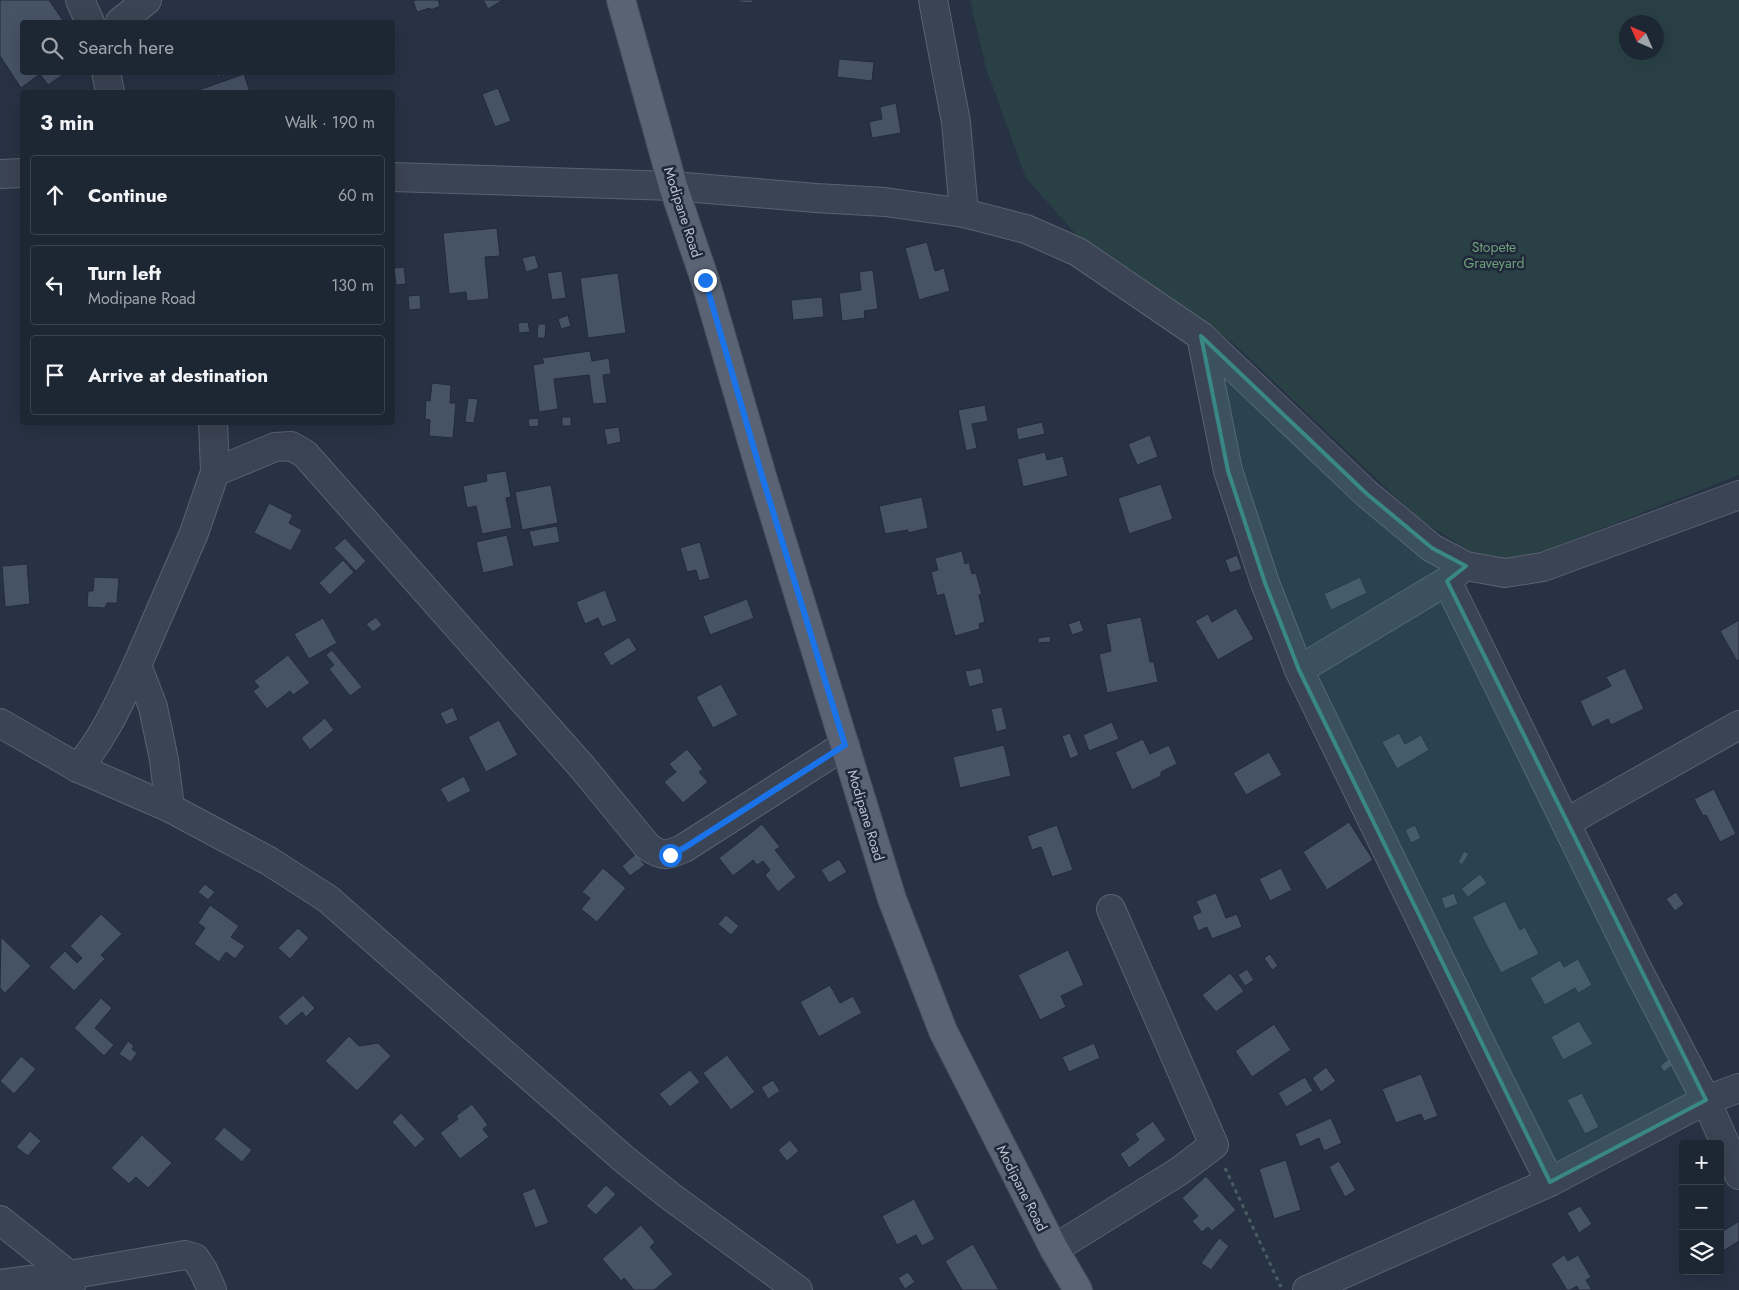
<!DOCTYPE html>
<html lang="en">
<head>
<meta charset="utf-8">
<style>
	:root { --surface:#1d2633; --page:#2a323f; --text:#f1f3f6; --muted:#a0a5ac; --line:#3b434e }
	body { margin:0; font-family:Jost,sans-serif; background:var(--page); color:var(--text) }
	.controls { position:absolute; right:15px; bottom:15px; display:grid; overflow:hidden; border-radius:5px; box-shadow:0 5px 20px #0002 }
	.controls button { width:45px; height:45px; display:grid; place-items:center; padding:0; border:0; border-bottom:1px solid var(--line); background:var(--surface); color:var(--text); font:25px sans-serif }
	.compass { position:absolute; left:1619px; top:15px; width:45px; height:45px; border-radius:50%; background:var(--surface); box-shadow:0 5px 20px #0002; rotate:315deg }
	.stop { position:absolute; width:15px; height:15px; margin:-11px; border:4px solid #1a73e8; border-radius:50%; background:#fff }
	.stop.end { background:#1a73e8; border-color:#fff; box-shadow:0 1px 5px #0008 }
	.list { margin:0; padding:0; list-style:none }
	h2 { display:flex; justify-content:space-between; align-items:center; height:65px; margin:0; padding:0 20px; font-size:21px }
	h2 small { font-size:16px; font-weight:400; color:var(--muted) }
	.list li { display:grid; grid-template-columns:32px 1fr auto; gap:15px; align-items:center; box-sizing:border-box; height:80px; margin:0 10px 10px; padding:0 10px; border:1px solid var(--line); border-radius:5px }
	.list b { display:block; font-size:19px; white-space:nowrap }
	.list p { margin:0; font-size:16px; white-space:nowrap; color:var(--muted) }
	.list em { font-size:16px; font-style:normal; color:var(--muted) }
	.icon { flex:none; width:28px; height:28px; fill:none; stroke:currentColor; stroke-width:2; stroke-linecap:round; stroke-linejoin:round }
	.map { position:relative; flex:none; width:1739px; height:1290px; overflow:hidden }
	.search { position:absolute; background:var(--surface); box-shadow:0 5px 20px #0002; left:20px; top:20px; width:375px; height:55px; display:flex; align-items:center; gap:12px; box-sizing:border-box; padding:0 18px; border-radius:5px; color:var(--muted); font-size:19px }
	.panel { position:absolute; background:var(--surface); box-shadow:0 5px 20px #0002; left:20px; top:90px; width:375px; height:335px; border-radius:5px }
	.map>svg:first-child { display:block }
</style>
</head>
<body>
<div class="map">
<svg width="1739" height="1290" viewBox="0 0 1739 1290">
	<rect width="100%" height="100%" fill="#273244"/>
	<!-- green -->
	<path fill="#294145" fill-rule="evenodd" d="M970,0H1739V475L1516,562L1481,558L1419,519L1232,342L1083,242L1026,178L986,68ZM1626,22H1656V52H1626Z"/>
	<!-- building -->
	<g fill="#465266" stroke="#222b3b">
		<path d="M0,0H49L64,22H22V72H67L48,85L40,74L21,88L0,56Z"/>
		<path d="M416,0H438L440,6L431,10L430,8L417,12L413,1Z"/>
		<path d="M483,0H503L488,9Z"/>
		<path d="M739,0H753L752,3L739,2Z"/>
		<path d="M839,59L874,62L872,81L837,77Z"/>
		<path d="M215,72H227L218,77Z"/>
		<path d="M244,74L250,92H193Z"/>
		<path d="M498,88L511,121L495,127L482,94Z"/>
		<path d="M896,103L901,133L872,138L869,122L882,119L880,107Z"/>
		<path d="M497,228L500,256L485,257L489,299L467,301L466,292L449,294L443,233Z"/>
		<path d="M927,242L935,271L944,268L950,291L919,300L905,248Z"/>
		<path d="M535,255L539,268L526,272L522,258Z"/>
		<path d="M404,267L406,284L396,285L394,268Z"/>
		<path d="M873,270L878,309L864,311L865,318L842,321L839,293L861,290L859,272Z"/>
		<path d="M562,271L566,298L552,300L547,273Z"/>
		<path d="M618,273L626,333L588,338L580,278Z"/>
		<path d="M420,295L421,309L409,310L408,296Z"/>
		<path d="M822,297L824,317L793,320L791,300Z"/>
		<path d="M568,315L571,326L561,329L558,319Z"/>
		<path d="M528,322L530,332L519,333L518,323Z"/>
		<path d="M538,324H546L545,338H537Z"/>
		<path d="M590,351L592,361L609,358L611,374L603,375L607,403L593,404L589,375L554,379L558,409L539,412L533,365L544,363L542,358Z"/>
		<path d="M432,383L451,385L450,403H456L453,438L429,436L430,420L425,419L426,400L430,401Z"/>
		<path d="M468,398L478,399L474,423L465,422Z"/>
		<path d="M985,405L988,421L972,424L977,448L966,451L958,410Z"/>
		<rect x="562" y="417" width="9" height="9"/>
		<path d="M538,418L539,426L529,427L528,419Z"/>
		<path d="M1042,422L1045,434L1018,440L1016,428Z"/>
		<path d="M619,427L621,442L607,445L604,429Z"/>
		<path d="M1150,435L1158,457L1137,465L1128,444Z"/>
		<path d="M1045,452L1047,460L1063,456L1068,476L1023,487L1017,459Z"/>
		<path d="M506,471L511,497L506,498L512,528L482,534L476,506L467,508L463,486L487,481L486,474Z"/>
		<path d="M1161,484L1173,519L1129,534L1118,498Z"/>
		<path d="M551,485L558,523L522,530L515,492Z"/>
		<path d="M922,497L928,528L908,533V530L885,534L879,506Z"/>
		<path d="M269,503L293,515L289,523L302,530L291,551L254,533Z"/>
		<path d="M557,526L560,542L533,547L529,531Z"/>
		<path d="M507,535L514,566L483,573L476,542Z"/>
		<path d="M345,538L366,561L356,571L334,548Z"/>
		<path d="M700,542L710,578L699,581L696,570L687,572L680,548Z"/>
		<path d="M962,551L965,564L969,562L972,574L976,573L982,594L979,595L985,622L979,624L980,629L955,636L944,594L937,596L931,572L938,570L935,558Z"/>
		<path d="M1237,555L1242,569L1230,573L1225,560Z"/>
		<path d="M343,560L354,572L330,595L319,583Z"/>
		<path d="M27,564L30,604L5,607L2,566Z"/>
		<path d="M94,577L119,578L117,603H107L105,608L87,607L88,591H93Z"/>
		<path d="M1360,577L1367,593L1331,610L1324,594Z"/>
		<path d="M605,590L617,621L602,627L598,618L585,624L576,602Z"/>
		<path d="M747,599L754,618L710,635L703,616Z"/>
		<path d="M1236,608L1254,639L1218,660L1195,621L1208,614L1212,622Z"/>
		<path d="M376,617L382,625L373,632L366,624Z"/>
		<path d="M1141,617L1150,662H1154L1158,682L1107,693L1099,654L1111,651L1106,624Z"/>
		<path d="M323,618L337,643L309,659L294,634Z"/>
		<path d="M1080,620L1084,631L1072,635L1068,624Z"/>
		<path d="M1739,620V660L1737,661L1720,631Z"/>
		<path d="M1050,636L1051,642L1038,643V638Z"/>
		<path d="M629,637L637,650L611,666L603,653Z"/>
		<path d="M332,650L362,687L350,696L329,669L334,665L326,655Z"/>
		<path d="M288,655L310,683L293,695L290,691L267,709L253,691L259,687L254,681Z"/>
		<path d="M981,668L984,683L969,687L965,671Z"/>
		<path d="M1625,668L1644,709L1611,725L1608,719L1592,727L1580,701L1611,686L1606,677Z"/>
		<path d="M721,684L738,715L713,728L696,697Z"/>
		<path d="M453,707L458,720L446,725L440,713Z"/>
		<path d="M1002,707L1007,729L996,732L991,709Z"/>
		<path d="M325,718L334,730L310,750L301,738Z"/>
		<path d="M499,720L518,755L486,772L468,737Z"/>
		<path d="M1112,722L1119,739L1089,751L1083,735Z"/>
		<path d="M1070,733L1079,755L1070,759L1062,736Z"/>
		<path d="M1399,733L1405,744L1421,735L1429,750L1397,769L1382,742Z"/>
		<path d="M1143,739L1150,754L1169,745L1177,764L1161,772V776L1132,790L1115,752Z"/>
		<path d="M1004,745L1011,776L960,788L953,757Z"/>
		<path d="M687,749L703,769L699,772L708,782L683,803L664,782L676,772L669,764Z"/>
		<path d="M1269,752L1282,775L1246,795L1233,773Z"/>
		<path d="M464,776L471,791L448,803L440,789Z"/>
		<path d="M1714,789L1736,834L1720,842L1706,815L1703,816L1694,799Z"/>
		<path d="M1349,822L1373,860L1327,890L1303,852Z"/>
		<path d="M762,824L780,847L775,850L796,877L778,892L765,875L770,870L763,861L757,865L753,860L733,876L719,858Z"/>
		<path d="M1057,825L1073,870L1052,877L1041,847L1032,850L1027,836Z"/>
		<path d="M1415,825L1421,838L1411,843L1405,830Z"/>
		<path d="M1464,851L1469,854L1462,865L1458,862Z"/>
		<path d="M636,854L645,865L630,876L622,866Z"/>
		<path d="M839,859L847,872L829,883L821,870Z"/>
		<path d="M603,868L626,888L597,922L581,909L590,898L582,892Z"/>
		<path d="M1281,868L1292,890L1270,901L1259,879Z"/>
		<path d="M1480,874L1487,883L1468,897L1461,889Z"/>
		<path d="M205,884L215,892L208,900L198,892Z"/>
		<path d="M1676,892L1684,904L1675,911L1666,899Z"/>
		<path d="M1216,893L1226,918L1237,914L1242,927L1212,939L1207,927L1198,931L1192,916L1201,912L1196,901Z"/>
		<path d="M1454,893L1458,904L1445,909L1441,898Z"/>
		<path d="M1505,901L1520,930L1525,927L1539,954L1501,973L1472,917Z"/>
		<path d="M210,905L239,926L231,937L245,946L235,959L226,952L219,962L194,944L205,928L198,923Z"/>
		<path d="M101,914L122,934L101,955L105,959L74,991L49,967L65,951L77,963L82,958L70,946Z"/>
		<path d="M726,915L739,926L731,935L718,924Z"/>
		<path d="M298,928L309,938L290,959L278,948Z"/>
		<path d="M1,937L31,966L5,993L0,988Z"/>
		<path d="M1068,950L1084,985L1061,996L1066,1007L1040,1020L1018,975Z"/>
		<path d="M1270,954L1278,966L1272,970L1264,958Z"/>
		<path d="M1578,959L1592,985L1578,993L1575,988L1545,1005L1530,978L1560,960L1564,967Z"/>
		<path d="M1247,969L1254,980L1245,986L1238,975Z"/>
		<path d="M1230,973L1244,991L1216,1012L1202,995Z"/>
		<path d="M830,985L840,1003L853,996L862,1013L819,1037L800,1002Z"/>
		<path d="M303,995L315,1008L306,1017L302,1012L286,1026L278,1017Z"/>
		<path d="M101,998L112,1008L95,1028L114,1045L104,1056L74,1028Z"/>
		<path d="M1579,1021L1593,1044L1563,1060L1551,1037Z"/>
		<path d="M1274,1024L1291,1050L1252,1077L1235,1051Z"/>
		<path d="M349,1036L359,1046L378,1043L391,1056L357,1091L325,1061Z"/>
		<path d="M128,1041L134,1046L132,1049L137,1053L131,1062L119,1054Z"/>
		<path d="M1094,1043L1100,1058L1069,1072L1062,1057Z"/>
		<path d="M727,1055L755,1092L731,1110L703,1073Z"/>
		<path d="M21,1056L36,1069L14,1094L0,1081Z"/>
		<path d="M1671,1057L1675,1063L1664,1072L1660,1066Z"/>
		<path d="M1326,1067L1336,1081L1321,1092L1312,1078Z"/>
		<path d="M690,1070L700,1082L670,1107L659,1094Z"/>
		<path d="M1421,1074L1438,1116L1424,1121L1421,1114L1396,1123L1382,1089Z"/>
		<path d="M1305,1077L1313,1091L1286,1107L1278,1093Z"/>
		<path d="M773,1080L780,1091L768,1099L761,1087Z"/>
		<path d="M1582,1093L1599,1127L1585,1134L1567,1100Z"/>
		<path d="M472,1104L488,1125L483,1129L489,1137L460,1159L440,1133L458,1119L456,1116Z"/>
		<path d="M401,1113L425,1139L415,1148L392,1122Z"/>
		<path d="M1331,1118L1342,1143L1324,1151L1319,1138L1300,1147L1295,1134Z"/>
		<path d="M1153,1121L1166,1140L1129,1168L1120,1154L1139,1140L1135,1134Z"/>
		<path d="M224,1127L252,1150L242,1162L214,1139Z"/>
		<path d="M30,1131L41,1141L28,1156L16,1147Z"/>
		<path d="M142,1135L172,1163L148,1188L136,1177L129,1184L111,1168Z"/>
		<path d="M790,1140L799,1151L787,1161L778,1150Z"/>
		<path d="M1286,1160L1301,1210L1274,1219L1259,1169Z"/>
		<path d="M1339,1161L1356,1190L1345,1197L1329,1167Z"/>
		<path d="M1206,1176L1236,1210L1212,1231L1208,1227L1202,1232L1192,1221L1198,1216L1182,1198Z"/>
		<path d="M606,1185L616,1194L596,1215L586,1206Z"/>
		<path d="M535,1188L549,1223L535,1228L522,1193Z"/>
		<path d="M914,1199L935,1239L922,1246L916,1235L897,1245L882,1216Z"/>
		<path d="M1580,1206L1592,1224L1579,1233L1567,1213Z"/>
		<path d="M1739,1221V1241L1723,1251L1720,1247V1233Z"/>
		<path d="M641,1225L655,1242L650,1247L673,1274L654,1290H634L624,1278L621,1281L602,1259Z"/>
		<path d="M1219,1238L1229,1246L1211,1270L1201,1263Z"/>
		<path d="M973,1244L999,1290H962L945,1261Z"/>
		<path d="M1564,1255L1568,1261L1578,1255L1591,1277L1586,1280L1592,1290H1579L1577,1286L1570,1290H1567L1551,1264Z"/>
		<path d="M908,1272L915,1282L905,1289L898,1278Z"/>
	</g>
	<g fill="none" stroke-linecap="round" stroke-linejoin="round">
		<!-- minor casing -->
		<g stroke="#5a6271" stroke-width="30">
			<g id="minor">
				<path d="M80,0L90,22"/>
				<path d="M933,0L956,122L964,213"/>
				<path d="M120,22L147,0"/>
				<path d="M106,72L110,92"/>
				<path d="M0,174L22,173"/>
				<path d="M392,177L673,186L816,198L885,202L964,213L1026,229L1078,252L1201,336L1367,494L1432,548L1466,566L1505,573L1543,567L1739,495"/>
				<path d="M1201,336L1228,471L1265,583L1299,670L1483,1048L1550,1182"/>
				<path d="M215,472L275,447L291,446L305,454L583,768L647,846C662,857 667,856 684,848L845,745"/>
				<path d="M1447,581L1636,966L1706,1100L1739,1175"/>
				<path d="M1299,670L1447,581L1461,569"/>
				<path d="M0,723L78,768L170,808L269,861L328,899L625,1160L670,1196L798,1290"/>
				<path d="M78,768C105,736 119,703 137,665"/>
				<path d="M170,808L164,760L153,707L137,665L194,533L215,472L213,422"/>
				<path d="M1567,822L1739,725"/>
				<path d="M0,1220L69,1275L71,1286"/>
				<path d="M1054,1249L1178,1172L1214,1145L1111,909"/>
				<path d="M0,1284L69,1275L185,1255L195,1258L203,1270L212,1290"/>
				<path d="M1307,1290L1550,1182L1706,1100L1739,1088"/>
			</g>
		</g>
		<!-- major casing -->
		<g stroke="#454d5d" stroke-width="30">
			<path id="major" d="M621,0L673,186L705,280L762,476L892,899L943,1031L1054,1249L1078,1290"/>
		</g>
		<!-- path -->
		<path stroke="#475d61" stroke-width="3" stroke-dasharray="4 4" stroke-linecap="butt" d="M1225,1168L1281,1287"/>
		<!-- minor -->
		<use href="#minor" stroke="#3b4454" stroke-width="28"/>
		<!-- major -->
		<use href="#major" stroke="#596374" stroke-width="28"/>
	</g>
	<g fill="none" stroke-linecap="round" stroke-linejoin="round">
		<!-- route -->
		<path stroke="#1a73e8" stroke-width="6" d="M670,855L684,848L845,745L762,476L705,280"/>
	</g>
	<!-- marked area -->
	<path fill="#3a8886" fill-opacity="0.2" stroke="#3a8886" stroke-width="4" stroke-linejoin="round" d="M1201,336L1367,494L1432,548L1466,566L1447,581L1706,1100L1550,1182L1299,670L1265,583L1228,471Z"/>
	<g text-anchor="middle" stroke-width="5" stroke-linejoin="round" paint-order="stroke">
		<!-- street labels -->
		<g font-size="14" fill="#b9c0cd" stroke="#202939">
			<text transform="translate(683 212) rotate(72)" y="5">Modipane Road</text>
			<text transform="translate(866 815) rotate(73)" y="5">Modipane Road</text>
			<text transform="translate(1022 1188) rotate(63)" y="5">Modipane Road</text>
		</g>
		<!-- park labels -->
		<g font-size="14" fill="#6f9f7c" stroke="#202939">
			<text x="1494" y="252">Stopete<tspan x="1494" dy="16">Graveyard</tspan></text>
		</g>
	</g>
</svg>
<div class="controls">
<button>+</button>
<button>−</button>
<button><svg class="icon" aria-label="layers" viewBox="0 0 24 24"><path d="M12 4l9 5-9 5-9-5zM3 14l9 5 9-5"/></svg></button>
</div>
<svg class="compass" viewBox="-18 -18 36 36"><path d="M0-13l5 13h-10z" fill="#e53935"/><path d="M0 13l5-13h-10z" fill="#a0a5ac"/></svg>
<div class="stop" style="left:670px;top:855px"></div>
<div class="stop end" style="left:705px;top:280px"></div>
<div class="search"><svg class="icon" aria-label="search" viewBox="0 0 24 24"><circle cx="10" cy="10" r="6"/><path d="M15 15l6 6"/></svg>Search here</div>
<section class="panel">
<h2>3 min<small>Walk · 190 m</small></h2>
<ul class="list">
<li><svg class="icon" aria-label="ahead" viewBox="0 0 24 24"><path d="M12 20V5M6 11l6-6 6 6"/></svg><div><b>Continue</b></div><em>60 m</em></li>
<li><svg class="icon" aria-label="left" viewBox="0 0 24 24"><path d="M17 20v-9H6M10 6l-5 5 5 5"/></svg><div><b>Turn left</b><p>Modipane Road</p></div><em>130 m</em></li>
<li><svg class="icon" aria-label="arrive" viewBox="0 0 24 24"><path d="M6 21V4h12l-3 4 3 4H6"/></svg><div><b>Arrive at destination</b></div></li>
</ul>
</section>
</div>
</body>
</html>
